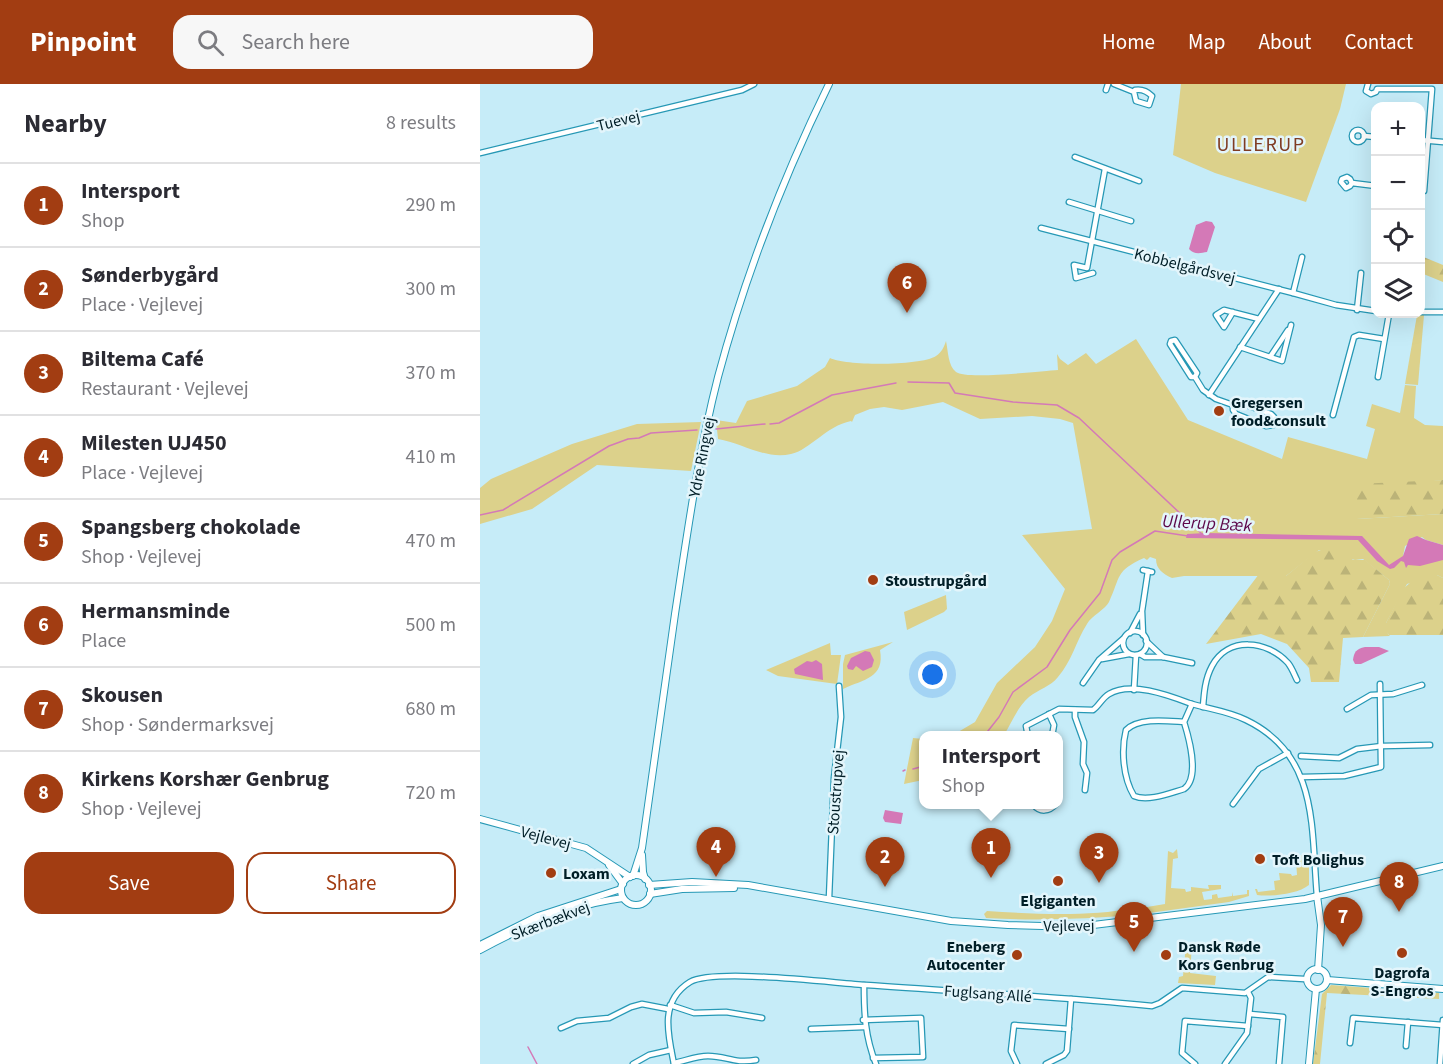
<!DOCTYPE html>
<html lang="en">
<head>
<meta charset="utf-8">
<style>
	:root { --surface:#fff; --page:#f7f7f7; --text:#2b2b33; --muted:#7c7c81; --line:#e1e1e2; --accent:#a23d12 }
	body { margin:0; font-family:"Source Sans 3",sans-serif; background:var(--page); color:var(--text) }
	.controls { position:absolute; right:18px; top:18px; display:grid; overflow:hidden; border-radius:12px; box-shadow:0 6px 24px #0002 }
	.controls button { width:54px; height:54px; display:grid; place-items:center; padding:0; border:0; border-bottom:2px solid var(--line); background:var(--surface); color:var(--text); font:30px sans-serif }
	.you { position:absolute; left:453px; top:591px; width:21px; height:21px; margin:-15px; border:4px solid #fff; border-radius:50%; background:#1a73e8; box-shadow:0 0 0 9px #1a73e833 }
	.badge { display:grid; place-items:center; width:39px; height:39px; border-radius:50%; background:var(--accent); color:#fff; font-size:20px; font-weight:700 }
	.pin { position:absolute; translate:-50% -50px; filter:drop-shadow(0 2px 3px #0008) }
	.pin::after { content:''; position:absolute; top:32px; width:21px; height:18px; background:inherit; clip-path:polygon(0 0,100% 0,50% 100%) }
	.popup { position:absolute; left:439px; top:647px; width:144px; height:78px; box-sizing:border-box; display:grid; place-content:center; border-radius:12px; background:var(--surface); filter:drop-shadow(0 2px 4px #0005); font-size:20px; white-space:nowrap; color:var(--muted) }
	.popup b { font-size:22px; color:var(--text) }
	.popup::after { content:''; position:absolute; left:50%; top:100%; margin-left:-12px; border:12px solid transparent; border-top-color:var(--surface) }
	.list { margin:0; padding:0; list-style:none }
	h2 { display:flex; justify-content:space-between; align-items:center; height:78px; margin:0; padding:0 24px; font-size:26px }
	h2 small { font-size:20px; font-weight:400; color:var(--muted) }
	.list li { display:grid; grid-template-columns:39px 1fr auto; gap:18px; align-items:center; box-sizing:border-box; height:84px; padding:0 24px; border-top:2px solid var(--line) }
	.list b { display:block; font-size:22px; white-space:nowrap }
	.list p { margin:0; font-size:20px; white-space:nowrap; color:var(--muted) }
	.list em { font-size:20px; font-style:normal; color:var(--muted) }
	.actions { display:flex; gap:12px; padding:18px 24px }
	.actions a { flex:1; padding:14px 0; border:2px solid var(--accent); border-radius:18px; text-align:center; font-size:21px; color:var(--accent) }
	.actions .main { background:var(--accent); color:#fff }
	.icon { flex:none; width:33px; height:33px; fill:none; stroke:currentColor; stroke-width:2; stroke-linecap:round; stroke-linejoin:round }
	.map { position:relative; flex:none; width:963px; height:980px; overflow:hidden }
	header { display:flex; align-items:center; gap:36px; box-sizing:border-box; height:84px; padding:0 30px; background:var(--accent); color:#fff }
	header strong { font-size:28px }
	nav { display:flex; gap:33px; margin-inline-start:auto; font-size:21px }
	.search { width:420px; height:54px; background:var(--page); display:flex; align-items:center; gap:15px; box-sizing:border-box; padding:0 21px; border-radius:18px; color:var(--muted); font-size:22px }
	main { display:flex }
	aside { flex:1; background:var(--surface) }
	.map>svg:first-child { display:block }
</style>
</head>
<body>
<header>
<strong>Pinpoint</strong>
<div class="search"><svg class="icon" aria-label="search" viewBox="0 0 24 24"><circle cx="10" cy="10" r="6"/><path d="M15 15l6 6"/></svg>Search here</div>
<nav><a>Home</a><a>Map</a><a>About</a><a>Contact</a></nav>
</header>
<main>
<aside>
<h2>Nearby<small>8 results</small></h2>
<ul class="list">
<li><span class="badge">1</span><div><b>Intersport</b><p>Shop</p></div><em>290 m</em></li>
<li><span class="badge">2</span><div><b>Sønderbygård</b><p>Place · Vejlevej</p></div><em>300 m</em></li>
<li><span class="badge">3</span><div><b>Biltema Café</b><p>Restaurant · Vejlevej</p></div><em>370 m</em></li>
<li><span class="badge">4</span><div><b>Milesten UJ450</b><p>Place · Vejlevej</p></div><em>410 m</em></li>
<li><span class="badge">5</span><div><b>Spangsberg chokolade</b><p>Shop · Vejlevej</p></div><em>470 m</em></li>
<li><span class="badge">6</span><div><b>Hermansminde</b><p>Place</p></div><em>500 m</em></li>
<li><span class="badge">7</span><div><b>Skousen</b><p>Shop · Søndermarksvej</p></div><em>680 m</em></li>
<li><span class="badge">8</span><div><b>Kirkens Korshær Genbrug</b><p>Shop · Vejlevej</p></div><em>720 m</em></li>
</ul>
<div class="actions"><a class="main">Save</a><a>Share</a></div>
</aside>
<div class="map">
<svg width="963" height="980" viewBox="0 0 963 980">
	<defs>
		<pattern id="forest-firs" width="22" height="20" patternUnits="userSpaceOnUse" patternTransform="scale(1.5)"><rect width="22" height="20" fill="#dcd18b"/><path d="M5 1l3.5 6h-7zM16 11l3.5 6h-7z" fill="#bbb378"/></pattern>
	</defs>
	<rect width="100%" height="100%" fill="#c6ecf8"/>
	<!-- grass -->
	<g fill="#dcd18b">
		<path d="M701,0H866L860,25L826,118L735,89L693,71Z"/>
		<path d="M937,231H944L938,301L925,300Z"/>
		<path d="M656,255L708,336L802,375L808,353L887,375L895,345L886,342L892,320L920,329L925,301L936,302L934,334L945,341L963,342V396L878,405L877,435L963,430V461L946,456L942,453L925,462L923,472L959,476L963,472V494L957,491L927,500L906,539L908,550L910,552L883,553L910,500L909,496L883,475L875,476L839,466L806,492H704L692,494C683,490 676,485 676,475L670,473L667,476L664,474C635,487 641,492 629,518C625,526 612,531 607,540C596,557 592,577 578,593C570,603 559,605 549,613C538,622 531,640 524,651H473L495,638L517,599L555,563L572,537L585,505L542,451L612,445L593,339L580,335L552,332L500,335L463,318L422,326L404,323L390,325L375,331L372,338L371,337C346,342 330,366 311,370C286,376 262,359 238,355L236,336L256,339L267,317L317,302L345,283L350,274C366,282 441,282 456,272C462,268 464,263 466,257C468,266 468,282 476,288C486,296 561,287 578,286L577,270L580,275L588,281L606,269L616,280Z"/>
		<path d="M221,338L211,387L117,381L52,425L0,440V404L11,395L92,360L157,340Z"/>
		<path d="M466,511L467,525L464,528L427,546L424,528Z"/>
		<path d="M413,558L400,566C405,594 384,595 363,605V580L365,571Z"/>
		<path d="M350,559L351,571H361L357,600L298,592L286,586Z"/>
		<path d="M433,654L443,655V696L424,700Z"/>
		<path d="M697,765L698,774L693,775L691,804L705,805L706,808L711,807V803L729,805L728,801H741V805L722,808L724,816L732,815V811L737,810L738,814L752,812V808L753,812L767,810V806H769V812L749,818L669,829L666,825L667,823L685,820L688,767L693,769Z"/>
		<path d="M413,768L419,776L416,788L412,792L404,790L400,785L401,778L406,769Z"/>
		<path d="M812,771L829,772V801C818,810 791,813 777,811L775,805H777L778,808L795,806L794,797L800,796L799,789L811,790L812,792L817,791L816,776H812Z"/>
		<path d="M655,824L657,825L655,831C605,835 556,837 506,834L504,830L507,827C555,830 607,833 655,824Z"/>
		<path d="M706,861H712L710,889L736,892L735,901L698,899L699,893L703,892Z"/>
	</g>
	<!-- forest -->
	<g fill="url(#forest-firs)">
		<path d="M941,172L963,181V198L941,189Z"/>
		<path d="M963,396V430L877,435V400Z"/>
		<path d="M847,464H859L873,476H885L909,496L910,500L883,553L863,554L859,598H831L829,584L807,560L781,550L726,560L779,490L806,492L835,468Z"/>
		<path d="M945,490L957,491L963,494V551H909L906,547V539L923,505L932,497Z"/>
		<path d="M851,901L959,909V915L847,909L840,980H833L842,910Z"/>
	</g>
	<!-- water -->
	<g fill="#d479b7">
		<path d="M726,137L732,138L735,143L727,168C721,169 714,171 709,165L716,141Z"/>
		<path d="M726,449L882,452L909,481L923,472L929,455L937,452L946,456L963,461V476L940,482L928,481L926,484L924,478L921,477L914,484L910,485L897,477L878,456L706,454L707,450Z"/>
		<path d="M885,563H899L909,567L881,580H875L873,576C874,568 876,565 885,563Z"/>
		<path d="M385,567L390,568L394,576L392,583L383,587L376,582L373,586L368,585L367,582L371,574Z"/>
		<path d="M336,576L342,580L343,596L315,590L314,585L327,577L332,578Z"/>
		<path d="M405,726L423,729L421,740L405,738L403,734Z"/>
	</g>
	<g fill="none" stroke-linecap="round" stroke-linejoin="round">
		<!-- stream -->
		<g stroke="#d479b7" stroke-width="1.5">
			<path d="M428,298L469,299L475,309L533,318L577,321L599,334L722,450"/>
			<path d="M290,340L299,339L352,311L416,299"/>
			<path d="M236,345L285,340"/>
			<path d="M0,431L23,426L129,362L148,355L159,354L171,349L217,346"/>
			<path d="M504,652L519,633L533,608L567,583L590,546L620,509L632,476L640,468L675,447L708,452"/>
			<path d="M433,685L444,682"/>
			<path d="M423,687L425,686"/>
			<path d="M48,963L57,980"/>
		</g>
		<!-- street casing -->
		<g stroke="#2698b5" stroke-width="7">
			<g id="street">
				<path d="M634,0L654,8L655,6C661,5 667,7 672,12L669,21L656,17L654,8"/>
				<path d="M888,0L886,7L891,10L896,8L897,5H952L944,107H940"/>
				<path d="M626,6L628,0"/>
				<circle cx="878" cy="52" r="6"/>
				<path d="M884,52L896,53"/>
				<path d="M940,56L963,58"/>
				<path d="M0,69L262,6L274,0"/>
				<path d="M595,73L659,97"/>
				<path d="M872,99L870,102L866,104L861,98L862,95L867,93L870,95L872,99L896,102"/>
				<path d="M589,118L651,137"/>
				<path d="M561,144L813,209L856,221L896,227"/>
				<path d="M613,189L596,194L594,181L607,184L625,85"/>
				<path d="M813,209L822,173"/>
				<path d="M877,226L881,189"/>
				<path d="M753,228L744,243L736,231L744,226L779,235"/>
				<path d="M940,228H963"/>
				<path d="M760,263L802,277L811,241"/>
				<path d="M790,273L808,246"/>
				<path d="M715,293H711L690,260L691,257L695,256L717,289L715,293L723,306L736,315L753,321L761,319L791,330L794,333L793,341L786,342L756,330L753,326V321"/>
				<path d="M898,293L909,230"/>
				<path d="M729,311L799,205"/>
				<path d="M853,331L874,253L879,251L904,255"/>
				<path d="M663,486L672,488"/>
				<circle cx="655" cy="559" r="12"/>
				<path d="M650,549L660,530"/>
				<path d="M663,551L662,527L668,487"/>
				<path d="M666,557L683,573"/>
				<path d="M660,570L665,573H683L712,579"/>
				<path d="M622,575L649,570"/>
				<path d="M603,599L619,576L643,555"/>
				<path d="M654,606L656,571"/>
				<path d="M723,623C724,609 725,595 732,582C748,552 787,556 808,579C812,584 814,590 817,596"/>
				<path d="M867,625L891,611L913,610L942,601"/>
				<path d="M595,626V633L604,658L603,680L607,689L605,706"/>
				<path d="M569,630L574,641L572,652"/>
				<path d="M704,638C709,654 720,694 704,705C690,709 668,718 654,712C643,694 641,666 646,646C659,633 688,637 704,638L712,620"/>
				<path d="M548,652L546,642L579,625L613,626C619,622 622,614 629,610C650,597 688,611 709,619C728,625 748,627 766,636C839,671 831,744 837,812"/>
				<path d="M821,672L859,674L877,665L902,662L950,661"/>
				<path d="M822,693L864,692L901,683L900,600"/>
				<path d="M553,720C560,729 569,728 576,720"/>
				<path d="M753,720L779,685L808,669"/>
				<path d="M349,814L354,694L361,633L359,602"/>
				<path d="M384,901C384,929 385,953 396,980"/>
				<path d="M190,921L214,929L246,928L282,934"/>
				<path d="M770,930L803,933L799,980"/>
				<path d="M383,936L441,934L443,973L393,974"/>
				<path d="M81,944L97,937L129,934L151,923L162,920L188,925"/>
				<path d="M331,945L385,943"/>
				<path d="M870,959L873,934L963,941"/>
				<path d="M926,962L928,938"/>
				<path d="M194,979C205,977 216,972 228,972C247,972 254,980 276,976"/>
				<path d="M153,980L169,971L191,966"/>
				<path d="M194,980C188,951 179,917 210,898C235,884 352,899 386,901C481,908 577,912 672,922L680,919L702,904L765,909L788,893L824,895"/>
				<path d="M537,980L531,967L534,941L589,945"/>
				<path d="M566,980L584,971L587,967L591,915"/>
				<path d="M715,980L702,969L705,937L768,942"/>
				<path d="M745,980L767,949L771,914L768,908"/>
				<path d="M960,980L963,936"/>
			</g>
		</g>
		<!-- secondary casing -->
		<g stroke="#2698b5" stroke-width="8">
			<g id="secondary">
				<path d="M0,735L106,764L150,793"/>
				<path d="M162,771L163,788L165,795"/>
				<path d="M129,781L143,800"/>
				<circle cx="156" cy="806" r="15"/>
				<path d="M153,792L162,764C173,686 184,608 195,530C207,451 218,371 238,293C265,192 303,94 349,0"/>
				<path d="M169,801L212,798L268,801L471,837L528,841L597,843L825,815L963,782"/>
				<path d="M170,810L202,805L254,804"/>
				<path d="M837,812L841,841L838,886"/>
				<path d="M0,861L58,832L141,805"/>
				<path d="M0,866C44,842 93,820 143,814"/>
				<circle cx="837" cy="895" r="10"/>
				<path d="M847,896L963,905"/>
				<path d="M829,980L836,905"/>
			</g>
		</g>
		<!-- street -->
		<use href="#street" stroke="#fff" stroke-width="4.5"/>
		<!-- secondary -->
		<use href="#secondary" stroke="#fff" stroke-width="6"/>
	</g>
	<!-- markers -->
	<g fill="#a23d12" stroke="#e3f5fb" stroke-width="2">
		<circle cx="739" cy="327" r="6"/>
		<circle cx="393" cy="496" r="6"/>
		<circle cx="780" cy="775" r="6"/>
		<circle cx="71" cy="789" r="6"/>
		<circle cx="578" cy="797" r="6"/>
		<circle cx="922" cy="869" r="6"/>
		<circle cx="537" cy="871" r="6"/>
		<circle cx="686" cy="871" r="6"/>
	</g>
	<g text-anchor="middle" stroke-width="5" stroke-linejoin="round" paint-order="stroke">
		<!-- street labels -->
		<g font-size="16" fill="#001e27" stroke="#e3f5fb">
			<text transform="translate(138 36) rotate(-14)" y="6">Tuevej</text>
			<text transform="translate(705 181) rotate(14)" y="6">Kobbelgårdsvej</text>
			<text transform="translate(221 373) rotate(-79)" y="6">Ydre Ringvej</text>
			<text transform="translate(355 708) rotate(-86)" y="6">Stoustrupvej</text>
			<text transform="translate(66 753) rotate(15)" y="6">Vejlevej</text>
			<text transform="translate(70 836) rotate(-21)" y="6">Skærbækvej</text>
			<text transform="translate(589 841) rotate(-1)" y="6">Vejlevej</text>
			<text transform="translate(508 909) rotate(4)" y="6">Fuglsang Allé</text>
		</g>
		<!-- poi labels -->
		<g font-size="16" font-weight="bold" fill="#001e27" stroke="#e3f5fb" text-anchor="start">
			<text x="751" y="324">Gregersen<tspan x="751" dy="18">food&amp;consult</tspan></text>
			<text x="405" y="502">Stoustrupgård</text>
			<text x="792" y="781">Toft Bolighus</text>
			<text x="83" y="795">Loxam</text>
			<text x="578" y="822" text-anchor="middle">Elgiganten</text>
			<text x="525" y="868" text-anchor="end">Eneberg<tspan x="525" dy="18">Autocenter</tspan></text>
			<text x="698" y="868">Dansk Røde<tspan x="698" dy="18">Kors Genbrug</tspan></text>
			<text x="922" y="894" text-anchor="middle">Dagrofa<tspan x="922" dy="18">S-Engros</tspan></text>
		</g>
		<!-- water labels -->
		<g font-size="18" font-style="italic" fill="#5d084a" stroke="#e3f5fb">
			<text transform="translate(727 439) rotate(3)" y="6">Ullerup Bæk</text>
		</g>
		<!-- quarter labels -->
		<g font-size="20" letter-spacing="1.5" fill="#7f3c23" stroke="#e3f5fb">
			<text x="781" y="67">ULLERUP</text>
		</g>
	</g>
</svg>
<div class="controls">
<button>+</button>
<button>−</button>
<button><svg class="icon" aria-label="locate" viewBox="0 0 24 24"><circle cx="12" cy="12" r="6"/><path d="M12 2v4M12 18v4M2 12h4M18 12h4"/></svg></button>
<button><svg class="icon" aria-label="layers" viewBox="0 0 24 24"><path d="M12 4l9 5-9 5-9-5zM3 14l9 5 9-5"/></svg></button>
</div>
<div class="you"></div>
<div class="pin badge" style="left:511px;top:794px">1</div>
<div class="popup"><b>Intersport</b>Shop</div>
<div class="pin badge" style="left:405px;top:803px">2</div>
<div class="pin badge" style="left:619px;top:799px">3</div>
<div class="pin badge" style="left:236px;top:793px">4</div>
<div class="pin badge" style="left:654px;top:868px">5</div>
<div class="pin badge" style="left:427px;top:229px">6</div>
<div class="pin badge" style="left:863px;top:863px">7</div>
<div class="pin badge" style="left:919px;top:828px">8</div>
</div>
</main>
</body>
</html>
